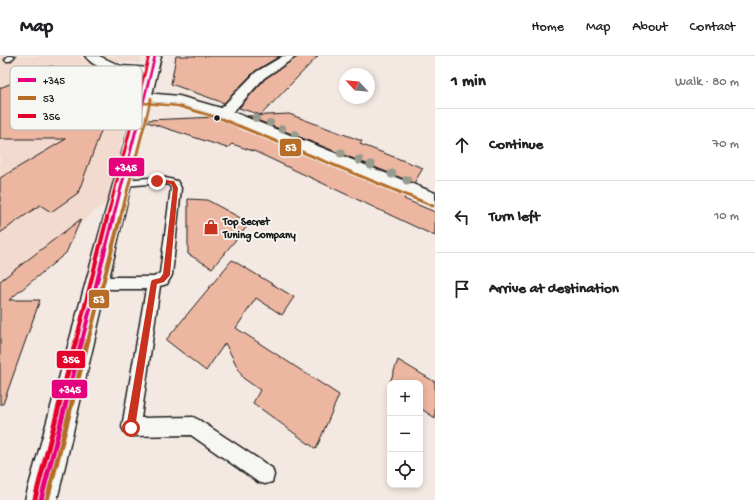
<!DOCTYPE html>
<html lang="en">
<head>
<meta charset="utf-8">
<style>
	:root { --surface:#fff; --page:#f2f2f2; --text:#202124; --muted:#757577; --line:#e0e0e0 }
	body { margin:0; font-family:"Gochi Hand",sans-serif; background:var(--page); color:var(--text) }
	.controls { position:absolute; right:12px; bottom:12px; display:grid; overflow:hidden; border-radius:8px; box-shadow:0 2px 6px #0003 }
	.controls button { width:36px; height:36px; display:grid; place-items:center; padding:0; border:0; border-bottom:1px solid var(--line); background:var(--surface); color:var(--text); font:20px sans-serif }
	.compass { position:absolute; left:339px; top:12px; width:36px; height:36px; border-radius:50%; background:var(--surface); box-shadow:0 2px 6px #0003; rotate:296deg }
	.stop { position:absolute; width:12px; height:12px; margin:-9px; border:3px solid #c8321e; border-radius:50%; background:#fff }
	.stop.end { background:#c8321e; border-color:#fff; box-shadow:0 1px 4px #0008 }
	.list { margin:0; padding:0; list-style:none }
	h2 { display:flex; justify-content:space-between; align-items:center; height:52px; margin:0; padding:0 16px; font-size:17px }
	h2 small { font-size:13px; font-weight:400; color:var(--muted) }
	.list li { display:grid; grid-template-columns:26px 1fr auto; gap:12px; align-items:center; box-sizing:border-box; height:72px; padding:0 16px; border-top:1px solid var(--line) }
	.list b { display:block; font-size:15px; white-space:nowrap }
	.list em { font-size:13px; font-style:normal; color:var(--muted) }
	.icon { flex:none; width:22px; height:22px; fill:none; stroke:currentColor; stroke-width:2; stroke-linecap:round; stroke-linejoin:round }
	.map { position:relative; flex:none; width:435px; height:444px; overflow:hidden }
	header { display:flex; align-items:center; gap:24px; box-sizing:border-box; height:56px; padding:0 20px; background:var(--surface); border-bottom:1px solid var(--line) }
	header strong { font-size:19px }
	nav { display:flex; gap:22px; margin-inline-start:auto; font-size:14px }
	main { display:flex }
	aside { flex:1; background:var(--surface) }
	.map>svg:first-child { display:block }
</style>
</head>
<body>
<header>
<strong>Map</strong>
<nav><a>Home</a><a>Map</a><a>About</a><a>Contact</a></nav>
</header>
<main>
<div class="map">
<svg width="435" height="444" viewBox="0 0 435 444">
	<rect width="100%" height="100%" fill="#f4e9e2"/>
	<filter id="ink" filterUnits="userSpaceOnUse"><feTurbulence type="fractalNoise" baseFrequency=".025" numOctaves="2"/><feDisplacementMap in="SourceGraphic" scale="8" xChannelSelector="R" yChannelSelector="G"/><feConvolveMatrix kernelMatrix="1 2 1 2 8 2 1 2 1" color-interpolation-filters="sRGB"/></filter>
	<g filter="url(#ink)">
		<!-- built -->
		<g fill="#f2dace">
			<path d="M0,0H80L102,15L133,22L111,142L0,236Z"/>
			<path d="M101,0H142L140,7L109,5Z"/>
		</g>
		<!-- building -->
		<g fill="#ecb6a1" stroke="#1c1c1c">
			<path d="M176,0H280L255,15L224,47L171,28Z"/>
			<path d="M298,0H318L261,59L239,52L265,23Z"/>
			<path d="M51,10L135,43L133,51H110L78,137L51,156L40,149L0,177V122L66,83H0V32Z"/>
			<path d="M289,58L362,85L360,88L423,112L414,127L247,60Z"/>
			<path d="M218,61L406,140L404,143L435,156V180L256,96L232,88L227,92L147,66V64Z"/>
			<path d="M188,143L207,144L250,167L212,212L188,198Z"/>
			<path d="M81,163L66,197L9,244H40L3,348H0V225Z"/>
			<path d="M232,204L294,241L282,259L256,242L236,272L339,339L316,393L253,347L260,334L243,322L225,287L206,315L166,284Z"/>
			<path d="M398,304L435,326V362L420,352V327H390V333L388,332Z"/>
		</g>
		<g fill="none" stroke-linecap="round" stroke-linejoin="round">
			<!-- lane casing -->
			<g stroke="#1c1c1c" stroke-width="3">
				<g id="lane">
					<path d="M8,0H15L10,5H6L5,4Z"/>
					<path d="M162,121L177,125L181,132L172,219L167,228L160,230L141,362L193,361L199,364L272,412L274,419L272,426L265,428L258,426L191,379L131,380L125,377L122,371L146,233H97L92,231L90,227L92,223L97,221H154L160,217L171,132L169,129L162,127L123,130L118,127L123,124Z"/>
				</g>
			</g>
			<!-- street casing -->
			<g stroke="#1c1c1c" stroke-width="3">
				<g id="street">
					<path d="M85,0H99L121,10L151,12L155,13L157,16L155,19L151,20C130,19 99,18 85,0Z"/>
					<path d="M283,0H297L264,22L233,56L435,137V150L219,60L178,48L145,45L140,44L138,41L140,38L145,37L179,40L221,52L256,16Z"/>
				</g>
			</g>
			<!-- secondary casing -->
			<g stroke="#1c1c1c" stroke-width="3">
				<path id="secondary" d="M149,0H161L57,444H25Z"/>
			</g>
			<!-- lane -->
			<use href="#lane" fill="#f6f6f2" fill-rule="evenodd"/>
			<!-- street -->
			<use href="#street" fill="#f6f6f2" fill-rule="evenodd"/>
			<!-- secondary -->
			<use href="#secondary" fill="#f6f6f2" fill-rule="evenodd"/>
			<!-- bus-1-far3 casing -->
			<g stroke="#f6f6f2" stroke-width="4">
				<path id="bus-1-far3" d="M137,71L155,0"/>
			</g>
			<!-- bus-1-far2 casing -->
			<g stroke="#f6f6f2" stroke-width="5.5">
				<path id="bus-1-far2" d="M113,163L137,70"/>
			</g>
			<!-- bus-1-far1 casing -->
			<g stroke="#f6f6f2" stroke-width="7">
				<path id="bus-1-far1" d="M82,285L113,162"/>
			</g>
			<!-- bus-1 casing -->
			<g stroke="#f6f6f2" stroke-width="8">
				<path id="bus-1" d="M41,444L82,284"/>
			</g>
			<!-- bus-2-far3 casing -->
			<g stroke="#f6f6f2" stroke-width="4">
				<g id="bus-2-far3">
					<path d="M144,47L178,50L222,63L241,71"/>
					<path d="M144,71L151,42"/>
				</g>
			</g>
			<!-- bus-2-far2 casing -->
			<g stroke="#f6f6f2" stroke-width="5.5">
				<g id="bus-2-far2">
					<path d="M239,70L433,150"/>
					<path d="M120,163L144,70"/>
				</g>
			</g>
			<!-- bus-2-far1 casing -->
			<g stroke="#f6f6f2" stroke-width="7">
				<path id="bus-2-far1" d="M88,285L120,162"/>
			</g>
			<!-- bus-2 casing -->
			<g stroke="#f6f6f2" stroke-width="8">
				<path id="bus-2" d="M47,444L88,284"/>
			</g>
			<!-- bus-3-far3 casing -->
			<g stroke="#f6f6f2" stroke-width="4">
				<path id="bus-3-far3" d="M131,71L149,0"/>
			</g>
			<!-- bus-3-far2 casing -->
			<g stroke="#f6f6f2" stroke-width="5.5">
				<path id="bus-3-far2" d="M107,163L131,70"/>
			</g>
			<!-- bus-3-far1 casing -->
			<g stroke="#f6f6f2" stroke-width="7">
				<path id="bus-3-far1" d="M76,285L107,162"/>
			</g>
			<!-- bus-3 casing -->
			<g stroke="#f6f6f2" stroke-width="8">
				<path id="bus-3" d="M35,443L76,284"/>
			</g>
			<!-- bus-1-far3 -->
			<use href="#bus-1-far3" stroke="#e5007d" stroke-width="2.5"/>
			<!-- bus-1-far2 -->
			<use href="#bus-1-far2" stroke="#e5007d" stroke-width="3"/>
			<!-- bus-1-far1 -->
			<use href="#bus-1-far1" stroke="#e5007d" stroke-width="4"/>
			<!-- bus-1 -->
			<use href="#bus-1" stroke="#e5007d" stroke-width="5"/>
			<!-- bus-2-far3 -->
			<use href="#bus-2-far3" stroke="#b56d28" stroke-width="2.5"/>
			<!-- bus-2-far2 -->
			<use href="#bus-2-far2" stroke="#b56d28" stroke-width="3"/>
			<!-- bus-2-far1 -->
			<use href="#bus-2-far1" stroke="#b56d28" stroke-width="4"/>
			<!-- bus-2 -->
			<use href="#bus-2" stroke="#b56d28" stroke-width="5"/>
			<!-- bus-3-far3 -->
			<use href="#bus-3-far3" stroke="#e4002b" stroke-width="2.5"/>
			<!-- bus-3-far2 -->
			<use href="#bus-3-far2" stroke="#e4002b" stroke-width="3"/>
			<!-- bus-3-far1 -->
			<use href="#bus-3-far1" stroke="#e4002b" stroke-width="4"/>
			<!-- bus-3 -->
			<use href="#bus-3" stroke="#e4002b" stroke-width="5"/>
		</g>
		<!-- trees -->
		<g fill="#969b8e">
			<circle cx="256" cy="62" r="4"/>
			<circle cx="270" cy="67" r="4"/>
			<circle cx="282" cy="73" r="4"/>
			<circle cx="295" cy="78" r="4"/>
			<circle cx="341" cy="97" r="4.5"/>
			<circle cx="359" cy="104" r="4.5"/>
			<circle cx="371" cy="109" r="4.5"/>
			<circle cx="392" cy="118" r="4.5"/>
			<circle cx="407" cy="124" r="4.5"/>
		</g>
	</g>
	<!-- route -->
	<path fill="#c8321e" d="M157,123L174,125L178,132L170,219L164,226L157,228L135,372L134,375L131,376L128,375L126,372L151,226L152,224L160,222L163,218L173,132L171,128L155,126V123Z"/>
	<!-- icons -->
	<defs>
		<g id="shop-bare" transform="scale(1.2)"><path d="M-5-2.5h2.3a2.7 3.5 0 0 1 5.4 0H5L5.5 6h-11ZM-1.5-2.5h3a1.5 2.3 0 0 0-3 0Z" fill="#c8321e" stroke="#f6f6f2" stroke-width="2.5" paint-order="stroke"/></g>
	</defs>
	<g fill-rule="evenodd">
		<use href="#shop-bare" x="211" y="171"/>
	</g>
	<!-- markers -->
	<circle fill="#1c1c1c" stroke="#f6f6f2" stroke-width="1.5" cx="217" cy="62" r="3.5"/>
	<g text-anchor="middle" stroke-width="3.5" stroke-linejoin="round" paint-order="stroke">
		<!-- poi labels -->
		<g font-size="11" font-weight="bold" fill="#1c1c1c" stroke="#f6f6f2" text-anchor="start">
			<text x="223" y="169">Top Secret<tspan x="223" dy="13">Tuning Company</tspan></text>
		</g>
	</g>
	<!-- legend -->
	<rect x="10" y="10" width="132" height="64" rx="6" fill="#f6f6f2" stroke="#b5b5b2" stroke-width="1"/>
	<rect x="18" y="22" width="18" height="4" fill="#e5007d"/>
	<rect x="18" y="40" width="18" height="4" fill="#b56d28"/>
	<rect x="18" y="58" width="18" height="4" fill="#e4002b"/>
	<g font-size="11" fill="#1c1c1c">
		<text x="43" y="28">+345</text>
		<text x="43" y="46">53</text>
		<text x="43" y="64">356</text>
	</g>
	<g stroke="#f6f6f2" stroke-width="1.5">
		<rect x="279" y="82" width="23" height="19" rx="4" fill="#b56d28"/>
		<rect x="108" y="101" width="37" height="20" rx="4" fill="#e5007d"/>
		<rect x="88" y="233" width="22" height="20" rx="4" fill="#b56d28"/>
		<rect x="56" y="294" width="30" height="19" rx="4" fill="#e4002b"/>
		<rect x="51" y="323" width="37" height="20" rx="4" fill="#e5007d"/>
	</g>
	<g font-size="11" text-anchor="middle" font-weight="bold" fill="#fff">
		<text x="291" y="95">53</text>
		<text x="126" y="115">+345</text>
		<text x="99" y="247">53</text>
		<text x="71" y="307">356</text>
		<text x="70" y="337">+345</text>
	</g>
</svg>
<div class="controls">
<button>+</button>
<button>−</button>
<button><svg class="icon" aria-label="locate" viewBox="0 0 24 24"><circle cx="12" cy="12" r="6"/><path d="M12 2v4M12 18v4M2 12h4M18 12h4"/></svg></button>
</div>
<svg class="compass" viewBox="-18 -18 36 36"><path d="M0-13l5 13h-10z" fill="#e53935"/><path d="M0 13l5-13h-10z" fill="#757577"/></svg>
<div class="stop" style="left:131px;top:372px"></div>
<div class="stop end" style="left:157px;top:125px"></div>
</div>
<aside>
<h2>1 min<small>Walk · 80 m</small></h2>
<ul class="list">
<li><svg class="icon" aria-label="ahead" viewBox="0 0 24 24"><path d="M12 20V5M6 11l6-6 6 6"/></svg><div><b>Continue</b></div><em>70 m</em></li>
<li><svg class="icon" aria-label="left" viewBox="0 0 24 24"><path d="M17 20v-9H6M10 6l-5 5 5 5"/></svg><div><b>Turn left</b></div><em>10 m</em></li>
<li><svg class="icon" aria-label="arrive" viewBox="0 0 24 24"><path d="M6 21V4h12l-3 4 3 4H6"/></svg><div><b>Arrive at destination</b></div></li>
</ul>
</aside>
</main>
</body>
</html>
